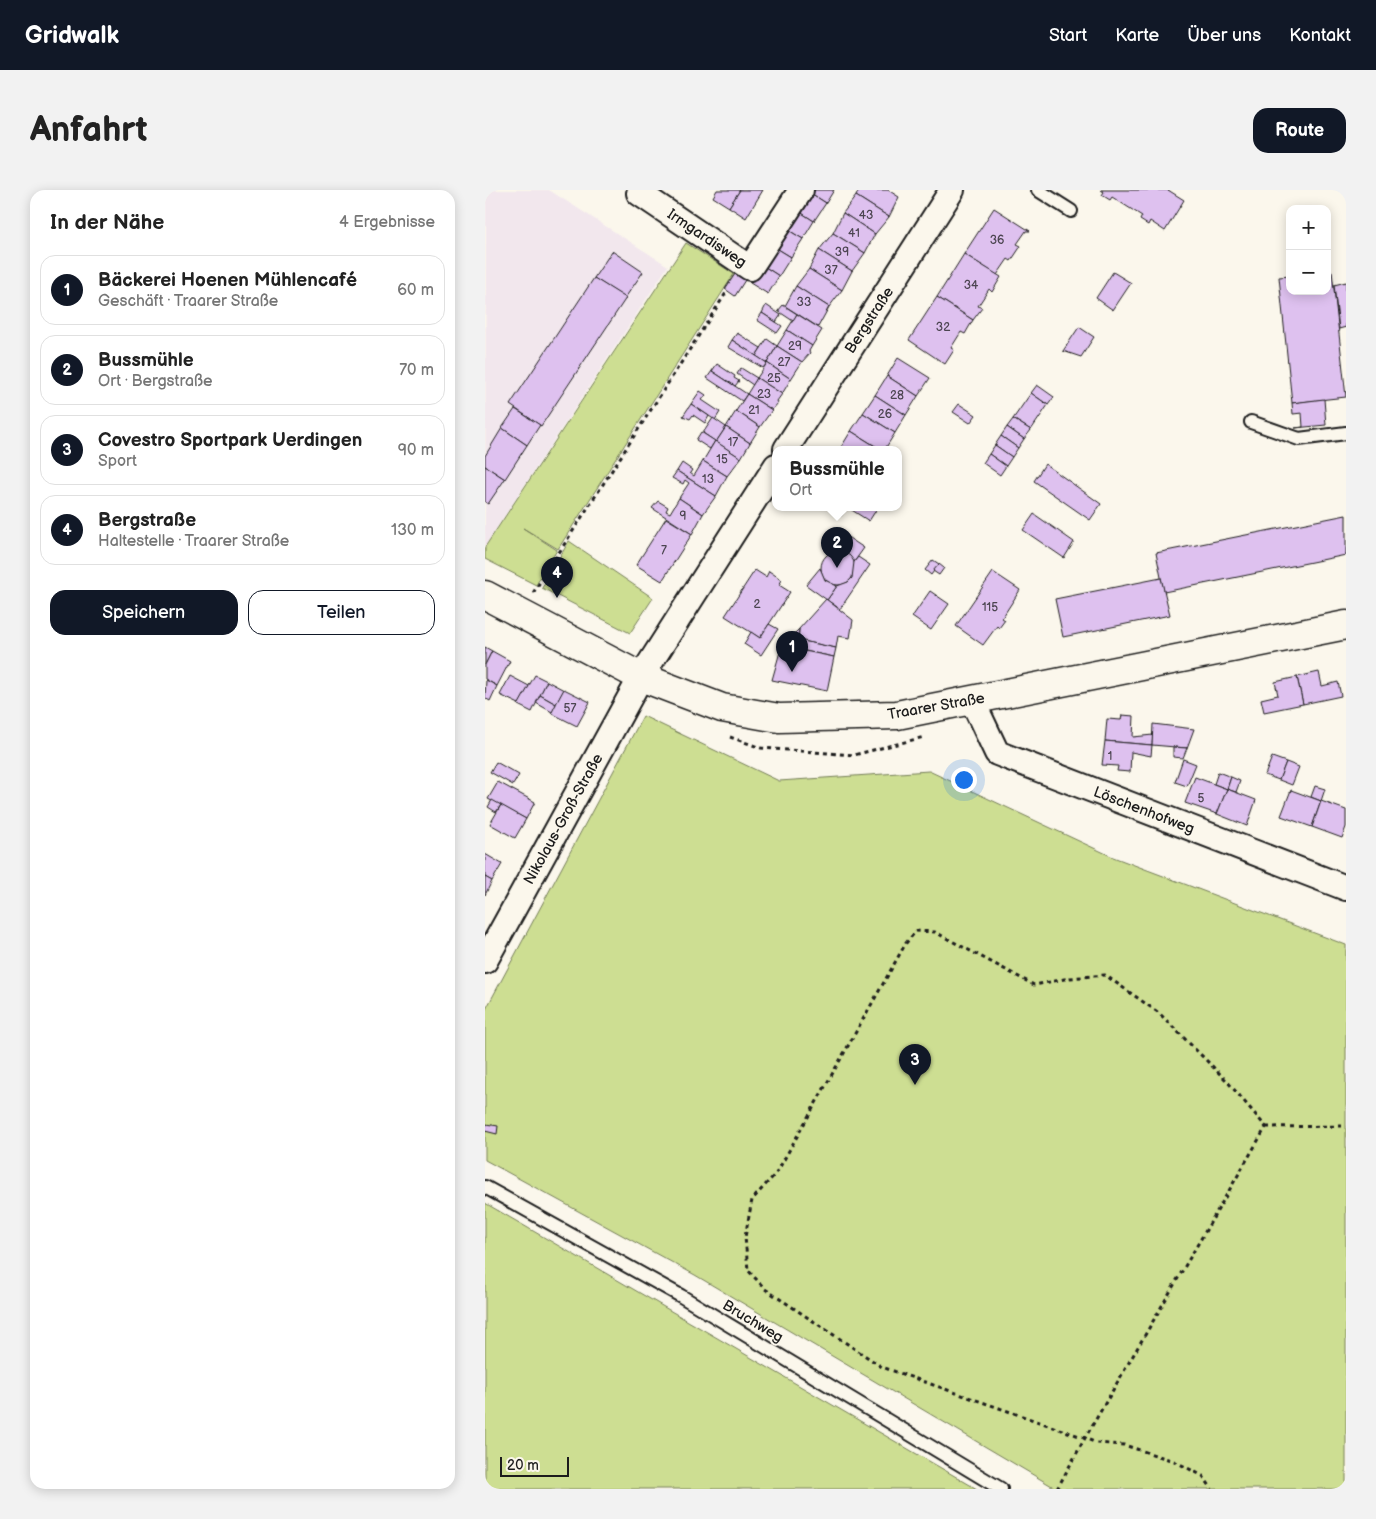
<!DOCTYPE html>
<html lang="de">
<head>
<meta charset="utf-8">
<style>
	:root { --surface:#fff; --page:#f2f2f2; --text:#222; --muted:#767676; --line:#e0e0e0; --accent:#111827 }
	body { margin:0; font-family:"Balsamiq Sans",sans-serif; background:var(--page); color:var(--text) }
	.controls { position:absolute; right:15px; top:15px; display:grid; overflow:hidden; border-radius:10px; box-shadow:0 2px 12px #0003 }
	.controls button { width:45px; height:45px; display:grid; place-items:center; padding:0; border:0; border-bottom:1px solid var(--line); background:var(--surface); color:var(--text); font:25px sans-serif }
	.scale { position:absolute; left:15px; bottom:12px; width:69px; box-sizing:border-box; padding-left:5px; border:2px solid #1c1c1c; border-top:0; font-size:14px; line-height:18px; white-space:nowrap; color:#1c1c1c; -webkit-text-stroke:4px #fbf7ec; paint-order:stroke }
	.you { position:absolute; left:478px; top:589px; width:18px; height:18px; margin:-12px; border:4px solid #fff; border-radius:50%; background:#1a73e8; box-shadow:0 0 0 8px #1a73e833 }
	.badge { display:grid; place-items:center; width:32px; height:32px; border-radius:50%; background:var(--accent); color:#fff; font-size:16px; font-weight:700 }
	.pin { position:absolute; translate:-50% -41px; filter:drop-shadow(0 1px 2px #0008) }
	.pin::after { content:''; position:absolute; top:26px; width:18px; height:15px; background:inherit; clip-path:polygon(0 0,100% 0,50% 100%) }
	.popup { position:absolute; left:287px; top:256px; width:130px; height:65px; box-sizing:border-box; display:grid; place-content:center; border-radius:10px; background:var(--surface); filter:drop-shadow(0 1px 4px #0005); font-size:16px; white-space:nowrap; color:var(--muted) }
	.popup b { font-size:19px; color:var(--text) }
	.popup::after { content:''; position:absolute; left:50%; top:100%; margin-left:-10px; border:10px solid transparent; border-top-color:var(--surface) }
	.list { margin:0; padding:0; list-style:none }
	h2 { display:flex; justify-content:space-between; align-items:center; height:65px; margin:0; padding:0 20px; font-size:21px }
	h2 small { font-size:16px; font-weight:400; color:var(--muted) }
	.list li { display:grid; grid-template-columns:32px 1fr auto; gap:15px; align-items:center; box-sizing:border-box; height:70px; margin:0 10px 10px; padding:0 10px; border:1px solid var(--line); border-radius:15px }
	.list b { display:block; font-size:19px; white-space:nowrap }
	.list p { margin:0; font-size:16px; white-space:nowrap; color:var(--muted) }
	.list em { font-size:16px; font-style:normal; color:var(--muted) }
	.actions { display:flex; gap:10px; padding:15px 20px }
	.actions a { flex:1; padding:11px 0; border:1px solid var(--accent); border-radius:15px; text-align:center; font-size:18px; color:var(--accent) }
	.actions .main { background:var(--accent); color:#fff }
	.map { position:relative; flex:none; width:861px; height:1299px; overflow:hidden; border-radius:15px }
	header { display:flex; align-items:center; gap:30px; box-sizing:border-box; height:70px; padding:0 25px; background:var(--accent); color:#fff }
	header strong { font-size:24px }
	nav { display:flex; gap:28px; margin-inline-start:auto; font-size:18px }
	.intro { display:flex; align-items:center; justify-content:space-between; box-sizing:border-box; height:120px; padding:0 30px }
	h1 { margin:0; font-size:35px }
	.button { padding:12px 22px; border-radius:15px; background:var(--accent); color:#fff; font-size:18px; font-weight:700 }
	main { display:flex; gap:30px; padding:0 30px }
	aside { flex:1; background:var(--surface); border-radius:15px; box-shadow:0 2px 12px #0003 }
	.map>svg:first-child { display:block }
</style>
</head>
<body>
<header>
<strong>Gridwalk</strong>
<nav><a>Start</a><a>Karte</a><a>Über uns</a><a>Kontakt</a></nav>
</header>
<div class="intro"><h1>Anfahrt</h1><a class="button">Route</a></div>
<main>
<aside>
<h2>In der Nähe<small>4 Ergebnisse</small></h2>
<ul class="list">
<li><span class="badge">1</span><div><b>Bäckerei Hoenen Mühlencafé</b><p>Geschäft · Traarer Straße</p></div><em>60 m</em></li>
<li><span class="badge">2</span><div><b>Bussmühle</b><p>Ort · Bergstraße</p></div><em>70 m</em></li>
<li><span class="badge">3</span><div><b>Covestro Sportpark Uerdingen</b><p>Sport</p></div><em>90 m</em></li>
<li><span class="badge">4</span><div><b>Bergstraße</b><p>Haltestelle · Traarer Straße</p></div><em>130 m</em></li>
</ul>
<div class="actions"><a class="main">Speichern</a><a>Teilen</a></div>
</aside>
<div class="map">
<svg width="861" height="1299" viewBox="0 0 861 1299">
	<rect width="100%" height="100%" fill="#fbf7ec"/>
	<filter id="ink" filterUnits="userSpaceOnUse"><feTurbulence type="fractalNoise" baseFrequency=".02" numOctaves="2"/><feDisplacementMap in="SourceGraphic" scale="10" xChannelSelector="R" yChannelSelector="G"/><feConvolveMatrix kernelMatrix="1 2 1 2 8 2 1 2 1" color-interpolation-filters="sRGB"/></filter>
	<g filter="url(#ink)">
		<!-- built -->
		<path fill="#f2e7ed" d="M1,0H64L183,76L0,356Z"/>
		<!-- green -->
		<g fill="#cdde92" stroke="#747d57">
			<path d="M201,53L249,84L73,359L38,338L72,360L51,395L0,369V357Z"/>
			<path d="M84,351L168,408L145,443L57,398Z"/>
			<path d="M158,526L294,591L444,581L628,667L861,755V1299H572L210,1085L0,970V821Z"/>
			<path d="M0,1013L492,1299H0Z"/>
		</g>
		<!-- building -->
		<g fill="#dec1ef" stroke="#1c1c1c">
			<path d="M232,0H255L244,17L228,7Z"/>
			<path d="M255,0H278L261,28L244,17Z"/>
			<path d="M325,0H349L341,13L324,2Z"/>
			<path d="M374,0H403L414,7L404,27L371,6Z"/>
			<path d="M616,0H683L699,10L680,41L665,31L663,35L655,30L657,26L627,7L625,10L617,5L619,2Z"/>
			<path d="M324,2L341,13L329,31L312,20Z"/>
			<path d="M371,6L404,27L390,44L358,23Z"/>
			<path d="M509,18L545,41H541L532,54L536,56L526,71L523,69L512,85L479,64Z"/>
			<path d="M312,20L329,31L318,49L300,38Z"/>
			<path d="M358,23L390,44L380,63L348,43Z"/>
			<path d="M300,38L318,49L306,67L288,56Z"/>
			<path d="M348,43L380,63L367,81L334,60Z"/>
			<path d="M288,56L306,67L294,86L277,75Z"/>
			<path d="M334,60L367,81L357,100L324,79Z"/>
			<path d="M127,61L158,82L140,108L109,88Z"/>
			<path d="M479,64L516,87L507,102L504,99L493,116L497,118L488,130L452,107Z"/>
			<path d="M277,75L294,86L283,104L265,93Z"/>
			<path d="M324,79L357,100L344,117L311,96Z"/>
			<path d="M847,81L861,207L807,213L794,87L805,86V101H842V82Z"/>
			<path d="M628,82L646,93L628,120L611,108Z"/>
			<path d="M250,84L260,90L250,106L240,99Z"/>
			<path d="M109,88L141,108L56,236L25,215Z"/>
			<path d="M861,92V137L854,139L849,95Z"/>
			<path d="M311,96L344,117L333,137L300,116Z"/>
			<path d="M452,107L488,130L480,144L476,142L466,158L469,160L460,174L424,150Z"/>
			<path d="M281,115L296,125L291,132L277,123Z"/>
			<path d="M298,115L312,124L308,131L293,121Z"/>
			<path d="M277,123L297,136L292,143L272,130Z"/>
			<path d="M312,124L337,140L327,156L302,140Z"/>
			<path d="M594,137L609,147L596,167L578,161Z"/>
			<path d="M302,140L327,156L324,161L325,163L317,172L292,156Z"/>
			<path d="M252,143L276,158L271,166L247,150Z"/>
			<path d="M282,149L292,156L282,173L271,166Z"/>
			<path d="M247,150L282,173L278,178L243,157Z"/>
			<path d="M292,156L317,172L306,189L282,173Z"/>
			<path d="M413,168L445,188L433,206L402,186Z"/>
			<path d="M282,173L306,189L297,204L272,188Z"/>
			<path d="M232,174L250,186L249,188L254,191L250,196L227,181Z"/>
			<path d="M256,178L272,188L268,195L252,184Z"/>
			<path d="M227,181L262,204L257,211L222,188Z"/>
			<path d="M402,186L433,206L421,225L390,205Z"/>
			<path d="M272,188L297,204L292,211L293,213L287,220L262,204Z"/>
			<path d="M552,195L569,207L563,215L546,203Z"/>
			<path d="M215,201L221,205L217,210L235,222L230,230L206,214Z"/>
			<path d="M546,203L563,215L546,240L528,229Z"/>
			<path d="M262,204L287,220L275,237L251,221Z"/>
			<path d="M390,205L421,225L410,243L378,223Z"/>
			<path d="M839,209L841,235L810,238L818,237L817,223L808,224L807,213Z"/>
			<path d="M206,214L224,226L220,233L208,225L205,229L198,226Z"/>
			<path d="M474,214L491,225L485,233L468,222Z"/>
			<path d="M30,219L55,235L42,255L17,238Z"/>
			<path d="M251,221L275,237L265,253L241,237Z"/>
			<path d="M378,223L410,243L400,259H395L366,241Z"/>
			<path d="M228,228L241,237L231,252L218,243Z"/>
			<path d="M528,229L546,240L539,249L522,237Z"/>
			<path d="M241,237L265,253L256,268L231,252Z"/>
			<path d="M522,237L539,249L533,258L516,246Z"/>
			<path d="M17,238L42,255L20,289L0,276V266Z"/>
			<path d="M366,241L395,259H355Z"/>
			<path d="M216,242L230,251L225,259L211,250Z"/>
			<path d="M516,246L533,258L527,267L510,255Z"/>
			<path d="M230,251L256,268L242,286L218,271Z"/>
			<path d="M510,255L527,267L521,276L504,264Z"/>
			<path d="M504,264L521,276L515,285L498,273Z"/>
			<path d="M218,271L242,286L231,306L192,281L197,273L207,280L205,283L209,286Z"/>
			<path d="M560,274L616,314L605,330L549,291Z"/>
			<path d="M0,276L20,289L3,314L0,312Z"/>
			<path d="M192,281L231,306L218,324L194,308L204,293L200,290L198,294L187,288Z"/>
			<path d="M194,308L218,324L207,344L167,318L173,311L183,317L181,321L185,323Z"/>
			<path d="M341,317H362L356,326Z"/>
			<path d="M362,317H393L384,331Z"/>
			<path d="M549,324L589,352L579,368L538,340Z"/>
			<path d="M861,325V365L679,402L671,363Z"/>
			<path d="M181,328L207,344L177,391L151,375Z"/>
			<path d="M361,346L379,358L369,372L362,363L349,360Z"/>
			<circle cx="353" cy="378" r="17"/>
			<path d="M373,367L385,375L355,419L342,410L352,396L363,392L367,388L369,372Z"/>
			<path d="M448,370L454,374L446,385L440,380Z"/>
			<path d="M454,374L459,378L454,385L448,381Z"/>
			<path d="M335,378L340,390L352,396L342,410L321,395Z"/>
			<path d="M270,380L281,387L284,381L297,390L294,395L305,402L275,448L240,426Z"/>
			<path d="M508,382L535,400L517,428L520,430L514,438L512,436L498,455L471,436Z"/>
			<path d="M676,388L685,425L578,447L570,409Z"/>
			<path d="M445,401L464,414L446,440L427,427Z"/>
			<path d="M341,409L368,430L365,448L353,446L351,458L313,450L314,439Z"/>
			<path d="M284,434L293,439L276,465L259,454L266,442L275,448Z"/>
			<path d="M314,439L313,450L351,458L349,467L310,459V454L306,453L307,446Z"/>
			<path d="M298,451L310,454V459L349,467L342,501L287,490Z"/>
			<path d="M0,457L7,461L0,475Z"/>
			<path d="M7,461L25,471L12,496L0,489V475Z"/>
			<path d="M834,482L837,496L853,492L856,506L818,514L812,487Z"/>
			<path d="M50,485L62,491L47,522L33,515Z"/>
			<path d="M25,486L44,496L34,514L15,505Z"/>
			<path d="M812,487L818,514L779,522L776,509L793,505L790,492Z"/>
			<path d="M1,490L12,496L5,511L0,508Z"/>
			<path d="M62,491L79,500L71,514L55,505Z"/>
			<path d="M79,499L105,512L92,536L66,523Z"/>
			<path d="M55,505L71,514L67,522L51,513Z"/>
			<path d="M637,525L649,526L648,547L668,545L667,555L620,551L622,529L636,530Z"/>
			<path d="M668,534L709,539L702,558L667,555Z"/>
			<path d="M620,551L667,555L666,566L646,562L645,582L632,581L633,576L617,575Z"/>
			<path d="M688,557L702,558L698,568L688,567Z"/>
			<path d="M787,567L801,572L794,590L780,585Z"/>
			<path d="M698,569L711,574L702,596L690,592Z"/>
			<path d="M11,572L34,585L28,595L5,582Z"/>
			<path d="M801,572L814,577L807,595L794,590Z"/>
			<path d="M733,582L746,587L742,599L729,594Z"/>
			<path d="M710,587L742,599L732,624L700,613Z"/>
			<path d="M746,587L755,591L751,602L742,599Z"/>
			<path d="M13,592L50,612L41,629L3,609Z"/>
			<path d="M830,596L840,599L836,611L826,607Z"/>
			<path d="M742,599L771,610L762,636L732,624Z"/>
			<path d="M806,600L836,611L827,637L796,626Z"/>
			<path d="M7,610L16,615L11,622L3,617Z"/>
			<path d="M836,611L861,620V637L857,648L827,637Z"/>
			<path d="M16,615L41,629L30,648L5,634Z"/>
			<path d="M0,664L17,674L7,691L0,687Z"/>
			<path d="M0,687L7,691L0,705Z"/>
			<path d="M1,934L13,936L12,944L0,941Z"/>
		</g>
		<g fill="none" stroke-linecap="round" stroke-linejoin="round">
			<!-- service casing -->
			<g stroke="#1c1c1c" stroke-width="16">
				<g id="service">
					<path d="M553,0L586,21"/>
					<path d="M766,232L814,249L861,243"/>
					<path d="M0,997L196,1106L516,1299"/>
				</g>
			</g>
			<!-- minor casing -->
			<g stroke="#1c1c1c" stroke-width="28">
				<g id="minor">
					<path d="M156,0L154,3L265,78L316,0"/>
					<path d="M301,259L467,0"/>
					<path d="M487,510L512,563L861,698"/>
					<path d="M0,771L156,487L291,276"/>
				</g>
			</g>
			<!-- tertiary casing -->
			<g stroke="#1c1c1c" stroke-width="31">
				<path id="tertiary" d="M0,405L156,487L237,518L294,528L412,525L861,435"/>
			</g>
			<!-- path -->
			<g stroke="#1c1c1c" stroke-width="3" stroke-dasharray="4 4" stroke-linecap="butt">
				<path d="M48,403L241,103"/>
				<path d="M245,547L276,558L369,565L439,547"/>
				<path d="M781,937L861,936"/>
				<path d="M572,1299L600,1248L781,937L741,890L674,823L620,785L585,788L549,795L450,742L431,741L421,753L292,982L267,1010L260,1047L263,1080L280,1099L397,1177L600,1248L611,1253L639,1255L689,1271L718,1286L727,1299"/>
			</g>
			<!-- service -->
			<use href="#service" stroke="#fbf7ec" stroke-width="12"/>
			<!-- minor -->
			<use href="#minor" stroke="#fbf7ec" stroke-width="24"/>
			<!-- tertiary -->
			<use href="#tertiary" stroke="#fbf7ec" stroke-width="28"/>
		</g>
	</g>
	<g text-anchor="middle" stroke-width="4" stroke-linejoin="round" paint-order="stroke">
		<!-- number labels -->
		<g font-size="12" fill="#4c4551">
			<text x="381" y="29">43</text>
			<text x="369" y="47">41</text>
			<text x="512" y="54">36</text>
			<text x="357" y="66">39</text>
			<text x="346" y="84">37</text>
			<text x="486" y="99">34</text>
			<text x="319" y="116">33</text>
			<text x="458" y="141">32</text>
			<text x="310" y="160">29</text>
			<text x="299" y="176">27</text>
			<text x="289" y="192">25</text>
			<text x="279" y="208">23</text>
			<text x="412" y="209">28</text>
			<text x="269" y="224">21</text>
			<text x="400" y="228">26</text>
			<text x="248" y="256">17</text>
			<text x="237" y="273">15</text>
			<text x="223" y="293">13</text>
			<text x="198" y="330">9</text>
			<text x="179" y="364">7</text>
			<text x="272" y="418">2</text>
			<text x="505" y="421">115</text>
			<text x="85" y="522">57</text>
			<text x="625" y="570">1</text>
			<text x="716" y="612">5</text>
		</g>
		<!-- street labels -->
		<g font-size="15" fill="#1c1c1c" stroke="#fbf7ec">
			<text transform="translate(222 48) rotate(34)" y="5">Irmgardisweg</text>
			<text transform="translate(384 130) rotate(-57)" y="5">Bergstraße</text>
			<text transform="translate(451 516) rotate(-10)" y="5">Traarer Straße</text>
			<text transform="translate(659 620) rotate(21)" y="5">Löschenhofweg</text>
			<text transform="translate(78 629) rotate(-61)" y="5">Nikolaus-Groß-Straße</text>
			<text transform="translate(268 1131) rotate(31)" y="5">Bruchweg</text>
		</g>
	</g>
</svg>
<div class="controls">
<button>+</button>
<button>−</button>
</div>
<div class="scale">20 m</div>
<div class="you"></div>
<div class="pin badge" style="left:307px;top:482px">1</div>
<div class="pin badge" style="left:352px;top:378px">2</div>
<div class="popup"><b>Bussmühle</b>Ort</div>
<div class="pin badge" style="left:430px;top:895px">3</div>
<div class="pin badge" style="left:72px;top:408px">4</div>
</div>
</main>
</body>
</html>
